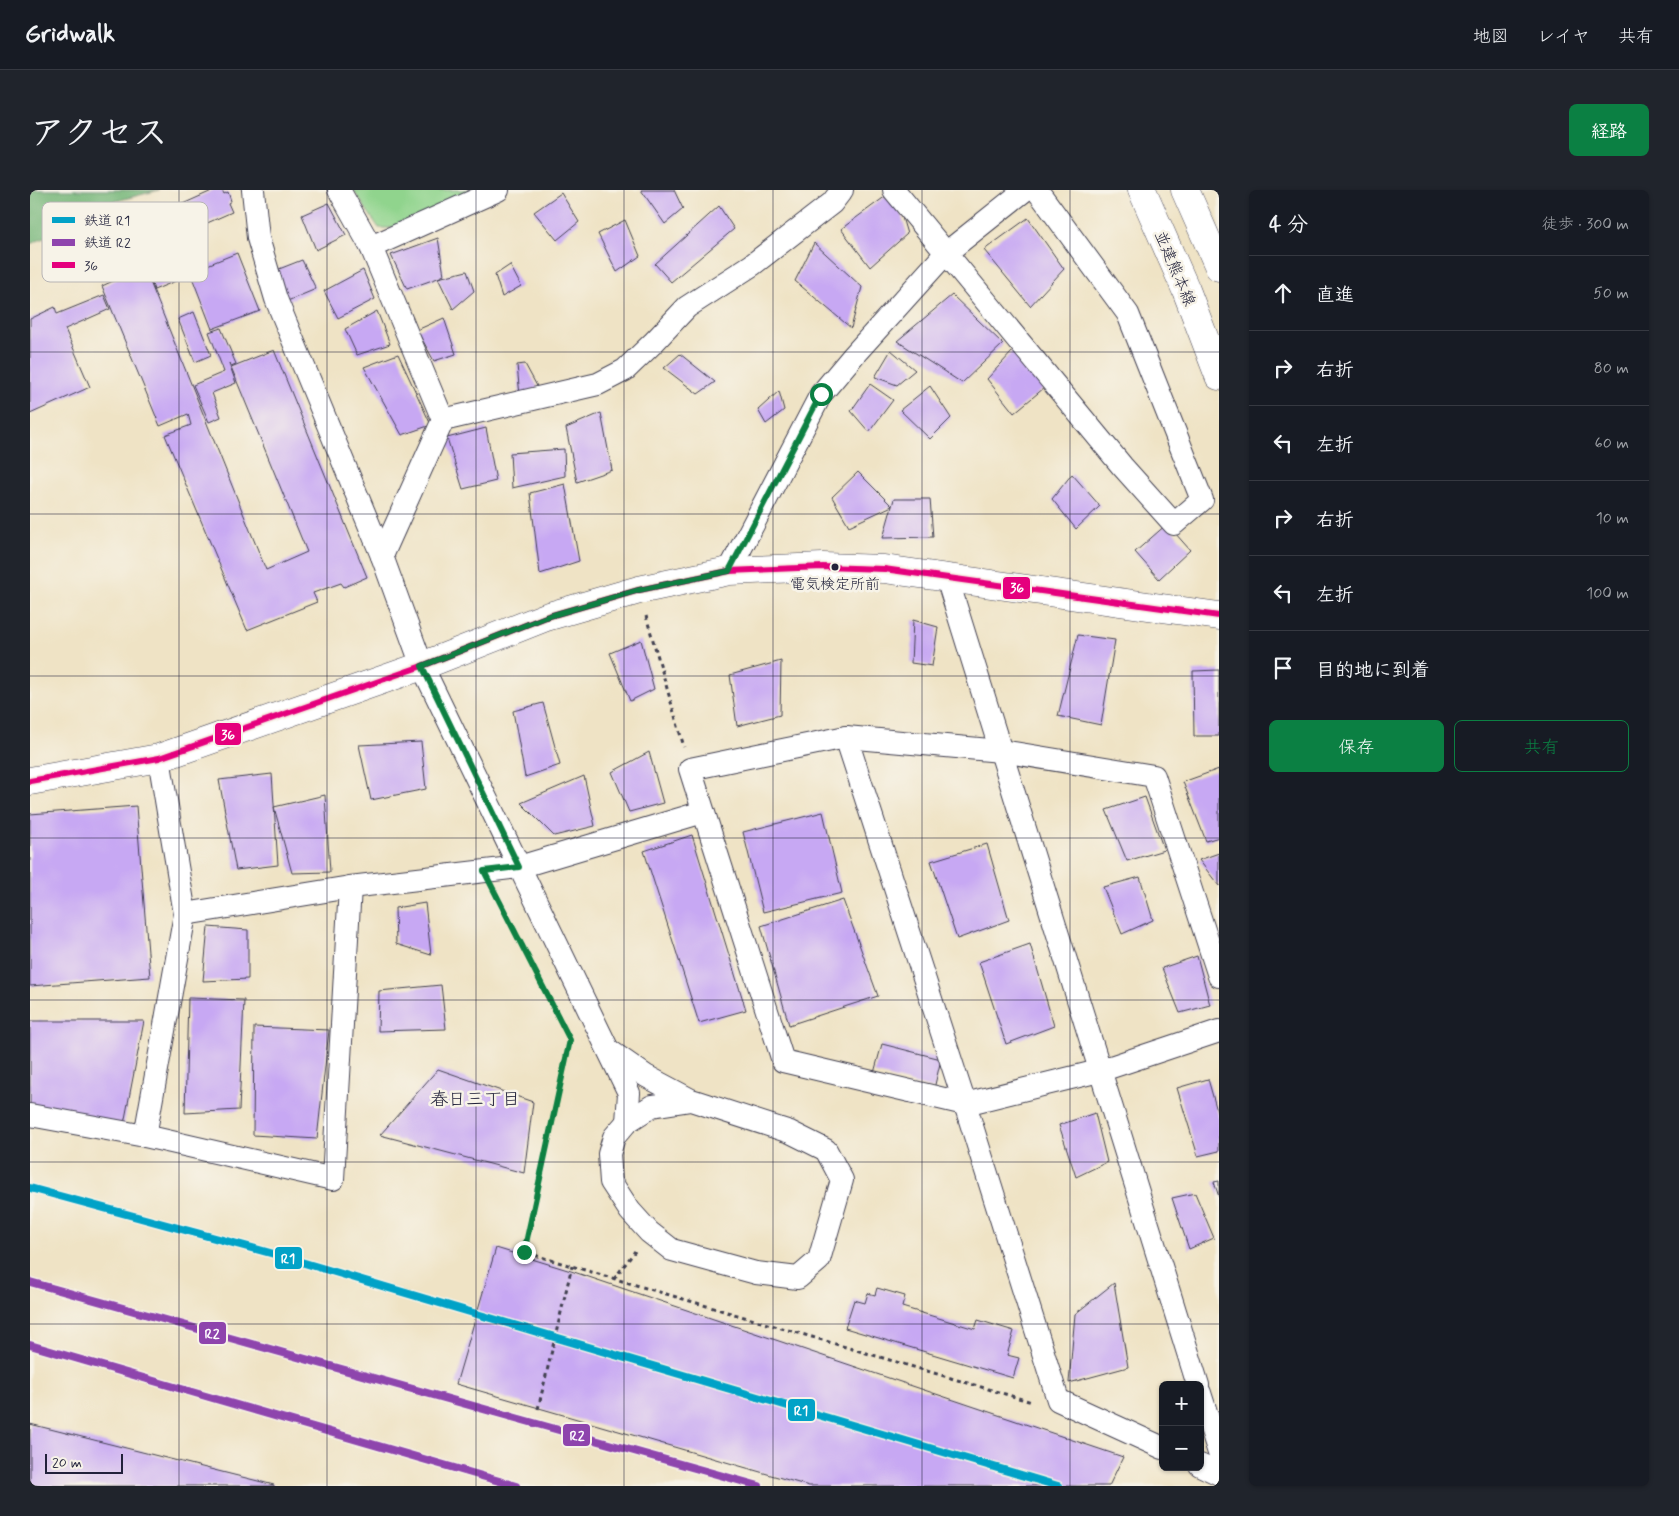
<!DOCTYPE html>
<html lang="ja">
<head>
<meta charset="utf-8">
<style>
	:root { --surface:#171b24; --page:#20242c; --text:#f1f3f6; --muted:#9ea1a6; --line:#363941; --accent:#0b8043 }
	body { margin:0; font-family:Mynerve,"Klee One",sans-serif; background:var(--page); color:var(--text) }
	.controls { position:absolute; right:15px; bottom:15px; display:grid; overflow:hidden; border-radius:8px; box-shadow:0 1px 4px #0004 }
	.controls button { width:45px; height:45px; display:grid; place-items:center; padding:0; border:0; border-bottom:1px solid var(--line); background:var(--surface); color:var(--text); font:25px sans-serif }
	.scale { position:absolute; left:15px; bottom:12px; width:78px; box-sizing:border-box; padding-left:5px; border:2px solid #22223b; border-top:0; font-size:14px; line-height:18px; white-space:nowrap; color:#22223b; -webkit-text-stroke:4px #f7f3e8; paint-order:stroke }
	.stop { position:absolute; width:15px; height:15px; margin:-11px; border:4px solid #0b8043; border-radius:50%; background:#fff }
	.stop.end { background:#0b8043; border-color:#fff; box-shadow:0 1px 5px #0008 }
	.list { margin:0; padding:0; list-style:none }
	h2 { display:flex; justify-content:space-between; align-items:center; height:65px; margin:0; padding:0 20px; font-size:21px }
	h2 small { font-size:16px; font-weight:400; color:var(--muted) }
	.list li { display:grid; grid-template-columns:32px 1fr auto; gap:15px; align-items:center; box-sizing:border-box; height:75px; padding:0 20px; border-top:1px solid var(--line) }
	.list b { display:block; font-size:19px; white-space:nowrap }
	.list em { font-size:16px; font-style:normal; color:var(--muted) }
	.actions { display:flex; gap:10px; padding:15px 20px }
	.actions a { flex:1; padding:11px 0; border:1px solid var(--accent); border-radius:8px; text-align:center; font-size:18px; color:var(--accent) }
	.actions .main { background:var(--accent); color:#fff }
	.icon { flex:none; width:28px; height:28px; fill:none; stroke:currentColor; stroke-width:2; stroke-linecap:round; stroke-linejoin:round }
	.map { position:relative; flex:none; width:1189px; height:1296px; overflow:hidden; border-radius:8px }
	header { display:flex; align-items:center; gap:30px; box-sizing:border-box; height:70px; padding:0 25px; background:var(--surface); border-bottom:1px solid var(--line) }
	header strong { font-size:24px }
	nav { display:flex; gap:28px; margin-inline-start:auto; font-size:18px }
	.intro { display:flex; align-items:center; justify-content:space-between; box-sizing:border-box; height:120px; padding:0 30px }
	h1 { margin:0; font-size:35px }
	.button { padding:12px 22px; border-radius:8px; background:var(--accent); color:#fff; font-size:18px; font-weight:700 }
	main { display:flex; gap:30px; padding:0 30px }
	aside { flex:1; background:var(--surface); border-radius:8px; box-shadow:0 1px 4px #0004 }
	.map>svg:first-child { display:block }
</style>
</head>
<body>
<header>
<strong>Gridwalk</strong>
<nav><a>地図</a><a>レイヤ</a><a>共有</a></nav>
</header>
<div class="intro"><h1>アクセス</h1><a class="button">経路</a></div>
<main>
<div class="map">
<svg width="1189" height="1296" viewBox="0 0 1189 1296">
	<rect width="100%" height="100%" fill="#f7f3e8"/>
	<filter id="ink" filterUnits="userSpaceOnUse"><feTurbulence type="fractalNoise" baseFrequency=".02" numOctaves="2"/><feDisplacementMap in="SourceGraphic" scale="10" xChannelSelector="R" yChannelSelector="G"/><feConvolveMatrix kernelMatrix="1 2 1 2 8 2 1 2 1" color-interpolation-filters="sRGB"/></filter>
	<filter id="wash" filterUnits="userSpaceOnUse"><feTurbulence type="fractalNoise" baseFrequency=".0096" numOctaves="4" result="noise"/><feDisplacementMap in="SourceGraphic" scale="20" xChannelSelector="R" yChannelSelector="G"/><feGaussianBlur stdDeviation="1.12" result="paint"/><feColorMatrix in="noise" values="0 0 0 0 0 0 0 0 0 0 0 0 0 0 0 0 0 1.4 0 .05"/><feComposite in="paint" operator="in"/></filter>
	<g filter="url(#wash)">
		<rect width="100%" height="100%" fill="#efe3c5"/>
		<!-- green -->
		<path fill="#90d48d" stroke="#597b64" d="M323,0H447L365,38H349Z"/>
		<!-- forest -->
		<path fill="#74b678" stroke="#4b6c5a" d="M0,0H129L59,18L26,43L0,54Z"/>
		<g id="blocks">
			<!-- building -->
			<g fill="#c7a8f3">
				<path d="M184,0H192L194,4L198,2L201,11L198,13L202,22L157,42L146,17Z"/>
				<path d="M611,0H644L653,19L635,34Z"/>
				<path d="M864,0L877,44L840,77L811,39Z"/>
				<path d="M531,3L549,32L527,50L504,22Z"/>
				<path d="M299,13L316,45L286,60L272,25Z"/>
				<path d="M689,16L704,39L641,92L625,74Z"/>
				<path d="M998,28L1034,79L1000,116L954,60Z"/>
				<path d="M595,30L610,66L587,82L568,44Z"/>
				<path d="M408,48L414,85L408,88L437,81L444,101L423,119L408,88L377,99L361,65Z"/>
				<path d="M784,53L832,97L821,138L765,91Z"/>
				<path d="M207,63L230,121L182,139L160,82Z"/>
				<path d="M162,66L166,78L160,81V80V85L124,100L119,85Z"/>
				<path d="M272,70L286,99L255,112L244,81Z"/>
				<path d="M480,75L491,96L472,107L465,85Z"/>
				<path d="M114,77L236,380L277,362L201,177L244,160L337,387L314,397L311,393L283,403L287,412L217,440L135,245L161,235L158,224L130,236L72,96Z"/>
				<path d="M333,80L345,109L308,128L294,101Z"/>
				<path d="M74,105L80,119L35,139L60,197L0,224V129L25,117L27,124Z"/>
				<path d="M922,105L973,154L932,193L867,151Z"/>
				<path d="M347,121L360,154L327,165L315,139Z"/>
				<path d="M164,122L181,165L165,172L148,129Z"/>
				<path d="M414,128L426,164L404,171L387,140Z"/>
				<path d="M191,138L206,174L201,176L199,173L206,193L182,203L191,227L179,232L163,195L194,182L179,142Z"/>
				<path d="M861,160L885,180L867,195L845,187Z"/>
				<path d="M983,161L1014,198L984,223L957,189Z"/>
				<path d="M368,164L401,235L372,245L334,177Z"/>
				<path d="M650,164L685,192L668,204L634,178Z"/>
				<path d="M495,174L508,198L490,206L487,175Z"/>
				<path d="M840,194L863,210L839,242L821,221Z"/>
				<path d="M900,196L921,228L900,249L870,220Z"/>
				<path d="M749,201L754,220L736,234L728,220Z"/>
				<path d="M571,223L582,280L547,292L536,238Z"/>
				<path d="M456,238L466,291L433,299L417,248Z"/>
				<path d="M534,259L535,286L482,298L480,263Z"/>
				<path d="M828,282L862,316L819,336L802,307Z"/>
				<path d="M1042,284L1070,316L1046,339L1022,309Z"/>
				<path d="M535,294L549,371L510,384L500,303Z"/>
				<path d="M864,309H900L903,347L853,348Z"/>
				<path d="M1137,334L1160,360L1129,389L1105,362Z"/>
				<path d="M883,430L908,437L902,476L881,473Z"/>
				<path d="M1048,445L1085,450L1071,535L1028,526Z"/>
				<path d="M611,450L624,499L600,511L580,463Z"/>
				<path d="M751,471L750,525L707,536L700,485Z"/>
				<path d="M1189,480V546H1164L1163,481Z"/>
				<path d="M513,513L530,575L495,587L483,521Z"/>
				<path d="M391,552L396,599L341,610L329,555Z"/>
				<path d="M619,562L633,613L599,622L582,582Z"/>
				<path d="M1189,579V647L1176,651L1153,592Z"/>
				<path d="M242,584L248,675L206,680L189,590Z"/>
				<path d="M554,586L565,636L524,646L491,613Z"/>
				<path d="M295,605L300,682L262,683L244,617Z"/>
				<path d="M1115,607L1134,660L1097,671L1076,620Z"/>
				<path d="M106,616L120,787L0,796V624Z"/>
				<path d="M793,622L812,703L733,722L713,642Z"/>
				<path d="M662,645L716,820L669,833L614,661Z"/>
				<path d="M957,654L979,730L927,749L901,671Z"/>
				<path d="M1189,663V696L1169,670Z"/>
				<path d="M1110,687L1123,730L1092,744L1073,697Z"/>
				<path d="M813,710L848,806L759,835L731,736Z"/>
				<path d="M395,713L401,765L366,754L365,718Z"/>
				<path d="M178,737L218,740V789L173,791Z"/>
				<path d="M1000,754L1024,836L976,854L949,772Z"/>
				<path d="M1167,766L1180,815L1150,823L1132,778Z"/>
				<path d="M411,795L416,839L348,841L349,801Z"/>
				<path d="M158,808L214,810L209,920L155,923Z"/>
				<path d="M0,831H114L93,939L0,923Z"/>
				<path d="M224,837L299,840L287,949L223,945Z"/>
				<path d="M852,854L911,869L904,899L844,883Z"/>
				<path d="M408,879L503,912L494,983L350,945Z"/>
				<path d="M1178,889L1189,928V961L1168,966L1147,898Z"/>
				<path d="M1065,923L1077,972L1046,987L1029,935Z"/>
				<path d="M1189,991V1007L1184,992Z"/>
				<path d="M1165,1003L1184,1048L1159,1059L1142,1008Z"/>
				<path d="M466,1058L541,1081L1093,1267L1079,1296H779L426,1194Z"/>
				<path d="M1084,1093L1098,1177L1039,1193L1045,1124Z"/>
				<path d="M847,1098L875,1106L872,1117L945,1139L948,1130L984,1141L977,1165L989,1168L983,1188L815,1138L824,1110L835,1113L838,1103L845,1105Z"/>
				<path d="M0,1234L244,1295V1296H0Z"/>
			</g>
		</g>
	</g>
	<g filter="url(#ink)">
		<use href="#blocks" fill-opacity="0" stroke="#413f50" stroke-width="1"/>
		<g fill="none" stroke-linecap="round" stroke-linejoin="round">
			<!-- minor casing -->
			<g stroke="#413f50" stroke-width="24">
				<g id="minor">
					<path d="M223,0L228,48L246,109L352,366L392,476L599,903L597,932"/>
					<path d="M309,0L341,57L413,230L352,366"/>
					<path d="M864,0L1092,276L1144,334L1172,310L1098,124L1007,0"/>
					<path d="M341,57L468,0"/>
					<path d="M413,230L568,194L595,180L623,153L657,117L722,75L802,13L812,0"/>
					<path d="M699,381L791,204L823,166L916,63L995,0"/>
					<path d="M917,388L1168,1195"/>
					<path d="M816,547L935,914L1028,1210L1133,1258"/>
					<path d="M129,568L155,724L115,946L303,989L320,697"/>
					<path d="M155,724L320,697L489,677L673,622"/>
					<path d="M1189,786L1124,586L971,561L816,547L660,579L753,871L935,914L1069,881L1189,841"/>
					<path d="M580,861L616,886L661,910L760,942L796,960L812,990L789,1070L768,1088L726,1083L642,1060L619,1042L600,1021L581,992L579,964L584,947L597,932L622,916L661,910"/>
					<path d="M0,925L115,946"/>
					<path d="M1170,1203L1189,1263"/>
					<path d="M1170,1275L1189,1284"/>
				</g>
			</g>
			<!-- tertiary casing -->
			<g stroke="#413f50" stroke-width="29">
				<path id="tertiary" d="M0,591L129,568L392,476L516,427L609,400L699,381L793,377L854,379L1189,426"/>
			</g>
			<!-- secondary casing -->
			<g stroke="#413f50" stroke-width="29">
				<g id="secondary">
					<path d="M1112,0L1156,100L1189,186"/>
					<path d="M1155,0L1189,77"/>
				</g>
			</g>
			<!-- path -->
			<g stroke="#413f50" stroke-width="3" stroke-dasharray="4 4" stroke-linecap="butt">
				<path d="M616,426L654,557"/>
				<path d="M466,704L540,850L494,1062L1002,1212"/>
				<path d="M584,1089L605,1061"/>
				<path d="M508,1219L542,1076"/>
			</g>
			<!-- minor -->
			<use href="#minor" stroke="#fff" stroke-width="22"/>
			<!-- tertiary -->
			<use href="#tertiary" stroke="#fff" stroke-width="28"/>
			<!-- secondary -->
			<use href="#secondary" stroke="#fff" stroke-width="28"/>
			<!-- bus-1 casing -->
			<g stroke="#f7f3e8" stroke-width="10">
				<path id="bus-1" d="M0,591L129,568L392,476L516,427L609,400L699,381L793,377L854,379L1189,426"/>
			</g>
			<!-- bus-1 -->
			<use href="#bus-1" stroke="#e5007d" stroke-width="6"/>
			<!-- rail-1 casing -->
			<g stroke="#f7f3e8" stroke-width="11">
				<path id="rail-1" d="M0,998L244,1064L1028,1296"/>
			</g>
			<!-- rail-2 casing -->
			<g stroke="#f7f3e8" stroke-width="11">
				<g id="rail-2">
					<path d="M0,1092L729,1296"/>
					<path d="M0,1155L486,1296"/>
				</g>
			</g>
			<!-- rail-1 -->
			<use href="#rail-1" stroke="#02a2c7" stroke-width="8"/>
			<!-- rail-2 -->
			<use href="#rail-2" stroke="#8e44ad" stroke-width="8"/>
		</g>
	</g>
	<g fill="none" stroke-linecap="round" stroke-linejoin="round" filter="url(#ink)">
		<!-- route -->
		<path stroke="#0b8043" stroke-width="6" d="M494,1062L540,850L454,681L489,677L392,476L516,427L609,400L699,381L791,204"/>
	</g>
	<!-- grid -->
	<path fill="none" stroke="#22223b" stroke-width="1" stroke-opacity="0.55" d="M149,0V1296M297,0V1296M446,0V1296M594,0V1296M743,0V1296M892,0V1296M1040,0V1296M0,162H1189M0,324H1189M0,486H1189M0,648H1189M0,810H1189M0,972H1189M0,1134H1189"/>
	<!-- markers -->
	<circle fill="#22223b" stroke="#f7f3e8" stroke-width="2" cx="805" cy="377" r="4.5"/>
	<g text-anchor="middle" stroke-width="5" stroke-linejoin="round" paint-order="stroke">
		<!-- bus labels -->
		<g font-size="15" fill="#22223b" stroke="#f7f3e8">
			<text x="805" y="399">電気検定所前</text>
		</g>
		<!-- street labels -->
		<g font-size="16" fill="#22223b" stroke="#f7f3e8">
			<text transform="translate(1146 78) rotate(67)" y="6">並建熊本線</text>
		</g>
		<!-- neighbourhood labels -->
		<g font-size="18" fill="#22223b" stroke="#f7f3e8">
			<text x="445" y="915">春日三丁目</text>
		</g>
	</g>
	<!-- legend -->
	<rect x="12" y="12" width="166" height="80" rx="8" fill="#f7f3e8" stroke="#b7b4b4" stroke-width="1"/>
	<rect x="22" y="27" width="23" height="6" fill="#02a2c7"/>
	<rect x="22" y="49" width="23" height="7" fill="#8e44ad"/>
	<rect x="22" y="72" width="23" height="6" fill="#e5007d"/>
	<g font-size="14" fill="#22223b">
		<text x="54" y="35">鉄道 R1</text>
		<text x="54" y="57">鉄道 R2</text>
		<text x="54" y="80">36</text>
	</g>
	<g stroke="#f7f3e8" stroke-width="2">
		<rect x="972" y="386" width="29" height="24" rx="5" fill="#e5007d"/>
		<rect x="184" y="532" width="28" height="24" rx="5" fill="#e5007d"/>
		<rect x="244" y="1056" width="29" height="24" rx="5" fill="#02a2c7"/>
		<rect x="168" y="1131" width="29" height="24" rx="5" fill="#8e44ad"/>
		<rect x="757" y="1208" width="29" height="24" rx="5" fill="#02a2c7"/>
		<rect x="532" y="1233" width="29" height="24" rx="5" fill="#8e44ad"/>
	</g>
	<g font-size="14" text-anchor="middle" font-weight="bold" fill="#fff">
		<text x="987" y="402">36</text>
		<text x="198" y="549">36</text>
		<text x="258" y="1073">R1</text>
		<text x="182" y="1148">R2</text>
		<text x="771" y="1225">R1</text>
		<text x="547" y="1250">R2</text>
	</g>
</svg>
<div class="controls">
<button>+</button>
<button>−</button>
</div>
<div class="scale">20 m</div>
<div class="stop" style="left:791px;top:204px"></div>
<div class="stop end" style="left:494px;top:1062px"></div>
</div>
<aside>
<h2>4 分<small>徒歩 · 300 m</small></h2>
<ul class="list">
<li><svg class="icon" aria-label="ahead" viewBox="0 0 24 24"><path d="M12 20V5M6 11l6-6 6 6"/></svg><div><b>直進</b></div><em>50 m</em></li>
<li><svg class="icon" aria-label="right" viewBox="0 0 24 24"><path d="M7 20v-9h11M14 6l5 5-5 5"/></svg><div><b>右折</b></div><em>80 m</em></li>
<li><svg class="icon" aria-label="left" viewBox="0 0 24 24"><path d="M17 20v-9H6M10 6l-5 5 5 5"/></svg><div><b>左折</b></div><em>60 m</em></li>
<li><svg class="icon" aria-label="right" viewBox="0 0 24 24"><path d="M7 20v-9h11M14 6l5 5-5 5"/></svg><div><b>右折</b></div><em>10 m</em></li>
<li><svg class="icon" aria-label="left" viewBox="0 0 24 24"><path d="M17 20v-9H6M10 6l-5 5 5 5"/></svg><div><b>左折</b></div><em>100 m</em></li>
<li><svg class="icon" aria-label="arrive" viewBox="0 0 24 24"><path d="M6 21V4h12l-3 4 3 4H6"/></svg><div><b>目的地に到着</b></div></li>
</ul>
<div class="actions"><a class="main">保存</a><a>共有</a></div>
</aside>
</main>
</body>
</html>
